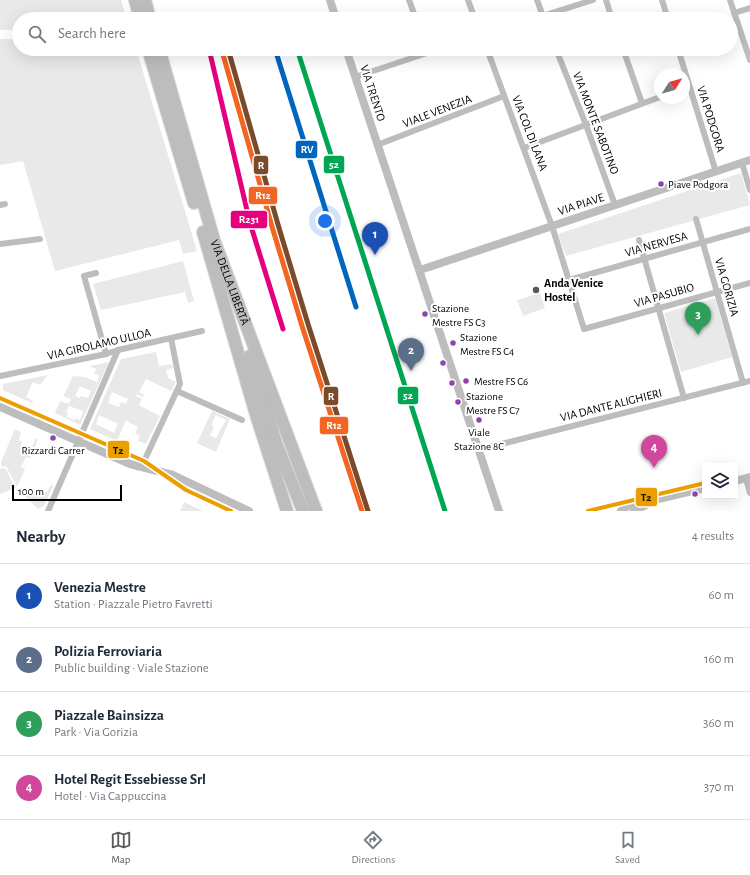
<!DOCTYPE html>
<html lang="en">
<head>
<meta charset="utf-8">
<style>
	:root { --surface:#fff; --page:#f2f2f3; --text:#1f2937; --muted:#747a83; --line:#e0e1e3; --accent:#595959 }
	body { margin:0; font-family:"Alegreya Sans",sans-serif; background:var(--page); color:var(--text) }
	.controls { position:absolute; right:12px; bottom:12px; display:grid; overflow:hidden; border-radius:4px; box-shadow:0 4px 16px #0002 }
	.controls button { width:36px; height:36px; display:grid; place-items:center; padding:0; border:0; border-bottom:1px solid var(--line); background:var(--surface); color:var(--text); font:20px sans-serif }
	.compass { position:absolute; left:654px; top:68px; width:36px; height:36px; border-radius:50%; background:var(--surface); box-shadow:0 4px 16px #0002; rotate:53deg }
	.scale { position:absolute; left:12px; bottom:10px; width:110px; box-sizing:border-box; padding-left:4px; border:2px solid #000; border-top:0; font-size:11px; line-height:14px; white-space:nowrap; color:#000; -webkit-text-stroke:3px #fff; paint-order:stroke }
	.you { position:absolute; left:325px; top:221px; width:14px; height:14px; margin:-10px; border:3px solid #fff; border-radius:50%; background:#1a73e8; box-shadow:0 0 0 6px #1a73e833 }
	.badge { display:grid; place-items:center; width:26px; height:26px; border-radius:50%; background:var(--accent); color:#fff; font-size:13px; font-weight:700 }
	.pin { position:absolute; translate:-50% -33px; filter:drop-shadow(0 1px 2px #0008) }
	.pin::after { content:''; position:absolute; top:21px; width:14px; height:12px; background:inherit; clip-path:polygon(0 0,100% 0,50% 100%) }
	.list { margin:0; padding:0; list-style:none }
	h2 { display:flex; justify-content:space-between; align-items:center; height:52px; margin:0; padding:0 16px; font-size:17px }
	h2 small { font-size:13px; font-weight:400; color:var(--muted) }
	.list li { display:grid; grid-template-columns:26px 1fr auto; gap:12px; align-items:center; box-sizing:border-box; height:64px; padding:0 16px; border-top:1px solid var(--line) }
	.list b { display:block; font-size:15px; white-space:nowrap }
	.list p { margin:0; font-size:13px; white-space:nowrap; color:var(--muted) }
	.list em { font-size:13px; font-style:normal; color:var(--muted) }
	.icon { flex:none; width:22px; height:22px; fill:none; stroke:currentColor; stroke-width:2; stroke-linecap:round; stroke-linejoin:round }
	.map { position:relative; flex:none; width:750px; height:511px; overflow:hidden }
	.search { position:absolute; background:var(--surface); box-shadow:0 4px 16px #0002; left:12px; right:12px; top:12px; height:44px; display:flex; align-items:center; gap:10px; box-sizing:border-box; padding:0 14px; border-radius:22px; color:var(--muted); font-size:15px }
	.sheet { height:308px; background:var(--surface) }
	nav { display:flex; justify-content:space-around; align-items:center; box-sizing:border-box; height:56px; border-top:1px solid var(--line); background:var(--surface); font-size:11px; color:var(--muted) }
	nav a { display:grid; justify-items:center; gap:2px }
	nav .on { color:var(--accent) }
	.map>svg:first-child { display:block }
</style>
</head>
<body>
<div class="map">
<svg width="750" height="511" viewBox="0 0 750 511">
	<rect width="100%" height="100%" fill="#fff"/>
	<!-- green -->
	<g fill="#e9e9e9" fill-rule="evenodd">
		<path d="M0,0H121L127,19H19V30H0Z"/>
		<path d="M0,39H19V49H136L197,251L183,254L179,240L55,271L23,161L0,165Z"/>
		<path d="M741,173L750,205L566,256L558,234Z"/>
		<path d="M183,261L194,301L188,303L185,292L101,310L93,284Z"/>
		<path d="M540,293L545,308L523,316L517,300Z"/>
		<path d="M715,298L732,357L681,372L664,313Z"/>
		<path d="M156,352L159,366L172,364L173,368L166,370L168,378L176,382L171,391L146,379L139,392L144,395L143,397L137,394L136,396L142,399L139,405L160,416L146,444L138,441L140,436L135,433L138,427L128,422L129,421L126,420L117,441L90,429L121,359ZM112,392L128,399L126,404L121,402L119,407L108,403ZM99,415L118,424L114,433L96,424Z"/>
		<path d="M109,362L80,425L55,413L60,401L69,404L71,399L63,396L68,387L73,376L85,377L97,382L99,376L94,373L96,369L89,366ZM80,386L91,391L88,398L81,396L80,398L75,396ZM69,406L83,411L80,420L76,418L75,420L67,417L68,413L66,412Z"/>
		<path d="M48,375L40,385L33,382L26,397L33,401L32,403L3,390V384Z"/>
		<path d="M212,411L230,419L216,452L197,443ZM216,415L226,420L216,438L210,436L214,427L211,425Z"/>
		<path d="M15,429L21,432L19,440L22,442L20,448L29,453L36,438L38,439L30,458L26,457L21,467L25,469L17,487L6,466L2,467L1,462Z"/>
		<path d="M5,468L16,488L0,494V469Z"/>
		<path d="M51,485L53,486L44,506L38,509L25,496L27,490L43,496L45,492H47Z"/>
		<path d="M184,502L203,511H180Z"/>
	</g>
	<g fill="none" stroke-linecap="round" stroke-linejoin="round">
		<!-- motorway casing -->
		<g stroke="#dbdbdb" stroke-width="14">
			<g id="motorway">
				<path d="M135,0L140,19"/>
				<path d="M145,0L150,19"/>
				<path d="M148,49L194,203"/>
				<path id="s1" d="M159,49L214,240L316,511"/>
				<path d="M203,232L257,418L287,511"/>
				<path d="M250,356L276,443L303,511"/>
			</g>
		</g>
		<!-- minor -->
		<g stroke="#bdbdbd" stroke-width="6">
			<path d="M409,0L416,19"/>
			<path d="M468,0L475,19"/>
			<path d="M537,0L544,19"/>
			<path d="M606,0L612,19"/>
			<path d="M662,0L668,19"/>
			<path d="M730,0L750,60"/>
			<path d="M734,13L750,8"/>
			<path d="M533,19L593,0"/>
			<path d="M487,49L552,226L584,329L750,283"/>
			<path d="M556,49L586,125L615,205"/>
			<path d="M623,49L642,103"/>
			<path d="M678,49L716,172"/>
			<path d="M355,77L439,49"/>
			<path d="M377,145L504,96"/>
			<path d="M524,148L660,97"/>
			<path d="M742,163L750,190"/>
			<path d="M0,205L5,204"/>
			<path d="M696,219L743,383"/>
			<path d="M639,240L684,398"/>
			<path d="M0,244L40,239"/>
			<path d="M96,273L84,276L106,354"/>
			<path d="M569,280L750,229"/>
			<path d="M0,376L106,354L118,350L202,331"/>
			<path d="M177,391L242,420"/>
			<path d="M478,450L750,381"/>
			<path d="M137,467L143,463L146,457L180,384L171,338"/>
			<path d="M746,479L750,493"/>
			<path d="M48,511L118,350"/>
		</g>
		<!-- tertiary -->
		<g stroke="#bdbdbd" stroke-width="8">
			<path d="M330,0L336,19"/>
			<path d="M346,49C396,203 448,357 499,511"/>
			<path d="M420,270L750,160"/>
			<path d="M0,407L130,464L173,475L249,511"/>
			<path d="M735,481L750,477"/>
			<path d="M621,511L629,505L635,503L654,500L705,488"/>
			<path d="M634,511L648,504"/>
		</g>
		<!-- motorway -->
		<use href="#motorway" stroke="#bdbdbd" stroke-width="12"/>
		<!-- tram -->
		<path stroke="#bdbdbd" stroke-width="1" d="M688,487L699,489"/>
		<!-- rail-1 casing -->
		<g stroke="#fff" stroke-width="8">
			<path id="rail-1" d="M228,49L279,228L308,324L368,511"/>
		</g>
		<!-- rail-2 casing -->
		<g stroke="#fff" stroke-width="8">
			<path id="rail-2" d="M297,49L445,511"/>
		</g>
		<!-- rail-3 casing -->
		<g stroke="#fff" stroke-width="8">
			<path id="rail-3" d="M222,51L273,230L302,326L362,511"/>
		</g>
		<!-- rail-4 casing -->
		<g stroke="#fff" stroke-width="8">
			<path id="rail-4" d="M209,49L250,223L283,329"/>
		</g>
		<!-- rail-5 casing -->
		<g stroke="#fff" stroke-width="8">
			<path id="rail-5" d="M275,49L356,307"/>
		</g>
		<!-- rail-1 -->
		<use href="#rail-1" stroke="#7a4b2a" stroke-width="5"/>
		<!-- rail-2 -->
		<use href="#rail-2" stroke="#00a651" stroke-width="5"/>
		<!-- rail-3 -->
		<use href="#rail-3" stroke="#f26522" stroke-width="5"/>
		<!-- rail-4 -->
		<use href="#rail-4" stroke="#e5007d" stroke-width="5"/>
		<!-- rail-5 -->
		<use href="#rail-5" stroke="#0065bd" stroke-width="5"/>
		<!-- tram-1 casing -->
		<g stroke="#fff" stroke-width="7">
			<g id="tram-1">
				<path d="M0,398L144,461L186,490L231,511"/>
				<path d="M588,511L705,483"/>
			</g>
		</g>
		<!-- tram-1 -->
		<use href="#tram-1" stroke="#eb9e00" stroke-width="4"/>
	</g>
	<!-- markers -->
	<g fill="#8e44ad" stroke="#fff" stroke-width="1.5">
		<circle cx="661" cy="184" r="3.5"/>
		<circle cx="425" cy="314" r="3.5"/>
		<circle cx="453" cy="343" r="3.5"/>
		<circle cx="443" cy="363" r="3.5"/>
		<circle cx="466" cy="381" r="3.5"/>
		<circle cx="452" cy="383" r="3.5"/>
		<circle cx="458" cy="402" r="3.5"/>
		<circle cx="479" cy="420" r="3.5"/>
		<circle cx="53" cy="438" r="3.5"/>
		<circle cx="695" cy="494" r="3.5"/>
	</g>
	<circle fill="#595959" stroke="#fff" stroke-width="1.5" cx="536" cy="290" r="4"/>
	<g text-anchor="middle" stroke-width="4" stroke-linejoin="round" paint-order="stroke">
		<!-- bus labels -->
		<g font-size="11" fill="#000" stroke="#fff" text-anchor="start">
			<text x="668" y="188">Piave Podgora</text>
			<text x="432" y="312">Stazione<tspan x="432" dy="14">Mestre FS C3</tspan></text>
			<text x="460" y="341">Stazione<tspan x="460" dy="14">Mestre FS C4</tspan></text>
			<text x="474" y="385">Mestre FS C6</text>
			<text x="466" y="400">Stazione<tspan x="466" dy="14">Mestre FS C7</tspan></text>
			<text x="479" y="436" text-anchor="middle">Viale<tspan x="479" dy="14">Stazione 8C</tspan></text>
			<text x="53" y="454" text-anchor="middle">Rizzardi Carrer</text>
		</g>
		<!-- street labels -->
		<g font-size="12" fill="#000" stroke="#fff">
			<text transform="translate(373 93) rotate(72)" y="4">VIA TRENTO</text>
			<text transform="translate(437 111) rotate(-21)" y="4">VIALE VENEZIA</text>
			<text transform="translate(711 119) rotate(73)" y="4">VIA PODGORA</text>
			<text transform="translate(596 123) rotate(69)" y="4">VIA MONTE SABOTINO</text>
			<text transform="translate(530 133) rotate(69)" y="4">VIA COL DI LANA</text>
			<text transform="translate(581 204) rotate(-18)" y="4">VIA PIAVE</text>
			<text transform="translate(656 244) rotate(-16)" y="4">VIA NERVESA</text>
			<text dy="4" stroke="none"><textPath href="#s1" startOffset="244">VIA DELLA LIBERTÀ</textPath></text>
			<text transform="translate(727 287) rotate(74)" y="4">VIA GORIZIA</text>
			<text transform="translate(664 295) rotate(-16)" y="4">VIA PASUBIO</text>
			<text transform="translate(99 344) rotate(-13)" y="4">VIA GIROLAMO ULLOA</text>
			<text transform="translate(611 405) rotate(-14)" y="4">VIA DANTE ALIGHIERI</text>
		</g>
		<!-- poi labels -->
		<g font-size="12" font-weight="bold" fill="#000" stroke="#fff" text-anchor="start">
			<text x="544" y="287">Anda Venice<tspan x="544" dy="14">Hostel</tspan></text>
		</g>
	</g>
	<g stroke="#fff" stroke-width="1.5">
		<rect x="295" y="140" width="23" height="19" rx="4" fill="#0065bd"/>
		<rect x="323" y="155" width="22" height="19" rx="4" fill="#00a651"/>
		<rect x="253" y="155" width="16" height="20" rx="4" fill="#7a4b2a"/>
		<rect x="248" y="186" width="30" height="19" rx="4" fill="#f26522"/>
		<rect x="230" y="210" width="38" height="19" rx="4" fill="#e5007d"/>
		<rect x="397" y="386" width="22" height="19" rx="4" fill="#00a651"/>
		<rect x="323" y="386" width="16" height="20" rx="4" fill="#7a4b2a"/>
		<rect x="319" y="416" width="30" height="19" rx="4" fill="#f26522"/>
		<rect x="107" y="440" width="23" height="19" rx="4" fill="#eb9e00"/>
		<rect x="635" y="487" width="23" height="20" rx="4" fill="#eb9e00"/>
	</g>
	<g font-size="11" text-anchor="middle" font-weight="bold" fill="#fff">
		<text x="307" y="153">RV</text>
		<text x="334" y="168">52</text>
		<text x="261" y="169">R</text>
		<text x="263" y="199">R12</text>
		<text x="249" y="223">R231</text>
		<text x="408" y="399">52</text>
		<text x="331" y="400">R</text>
		<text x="334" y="429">R12</text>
	</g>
	<g font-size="11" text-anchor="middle" font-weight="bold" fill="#111">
		<text x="118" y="454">T2</text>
		<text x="646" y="501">T2</text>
	</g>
</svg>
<div class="controls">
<button><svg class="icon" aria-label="layers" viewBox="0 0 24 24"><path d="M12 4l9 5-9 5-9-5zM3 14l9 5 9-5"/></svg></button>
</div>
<svg class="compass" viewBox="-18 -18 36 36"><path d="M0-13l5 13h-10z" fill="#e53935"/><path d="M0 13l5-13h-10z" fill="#747a83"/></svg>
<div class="scale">100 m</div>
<div class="you"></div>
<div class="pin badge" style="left:375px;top:255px;background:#1a4fb4">1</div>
<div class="pin badge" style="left:411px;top:371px;background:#5c6f8a">2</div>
<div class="pin badge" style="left:698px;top:335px;background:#2e9e5b">3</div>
<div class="pin badge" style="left:654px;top:468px;background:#d1479c">4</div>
<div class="search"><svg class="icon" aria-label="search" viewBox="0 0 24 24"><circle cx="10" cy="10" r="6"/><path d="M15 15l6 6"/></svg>Search here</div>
</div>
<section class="sheet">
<h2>Nearby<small>4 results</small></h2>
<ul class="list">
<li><span class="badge" style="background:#1a4fb4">1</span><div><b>Venezia Mestre</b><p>Station · Piazzale Pietro Favretti</p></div><em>60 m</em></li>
<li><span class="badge" style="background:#5c6f8a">2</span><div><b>Polizia Ferroviaria</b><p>Public building · Viale Stazione</p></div><em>160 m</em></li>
<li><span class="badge" style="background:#2e9e5b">3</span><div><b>Piazzale Bainsizza</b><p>Park · Via Gorizia</p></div><em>360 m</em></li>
<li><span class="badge" style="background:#d1479c">4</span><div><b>Hotel Regit Essebiesse Srl</b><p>Hotel · Via Cappuccina</p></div><em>370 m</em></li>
</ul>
</section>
<nav>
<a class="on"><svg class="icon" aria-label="map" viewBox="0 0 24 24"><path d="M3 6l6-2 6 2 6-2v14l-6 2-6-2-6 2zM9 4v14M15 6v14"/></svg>Map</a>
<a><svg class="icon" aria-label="directions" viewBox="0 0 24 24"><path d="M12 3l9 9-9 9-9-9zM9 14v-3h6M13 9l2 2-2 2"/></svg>Directions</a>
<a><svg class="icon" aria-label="saved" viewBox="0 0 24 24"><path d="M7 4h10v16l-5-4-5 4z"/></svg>Saved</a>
</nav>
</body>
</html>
